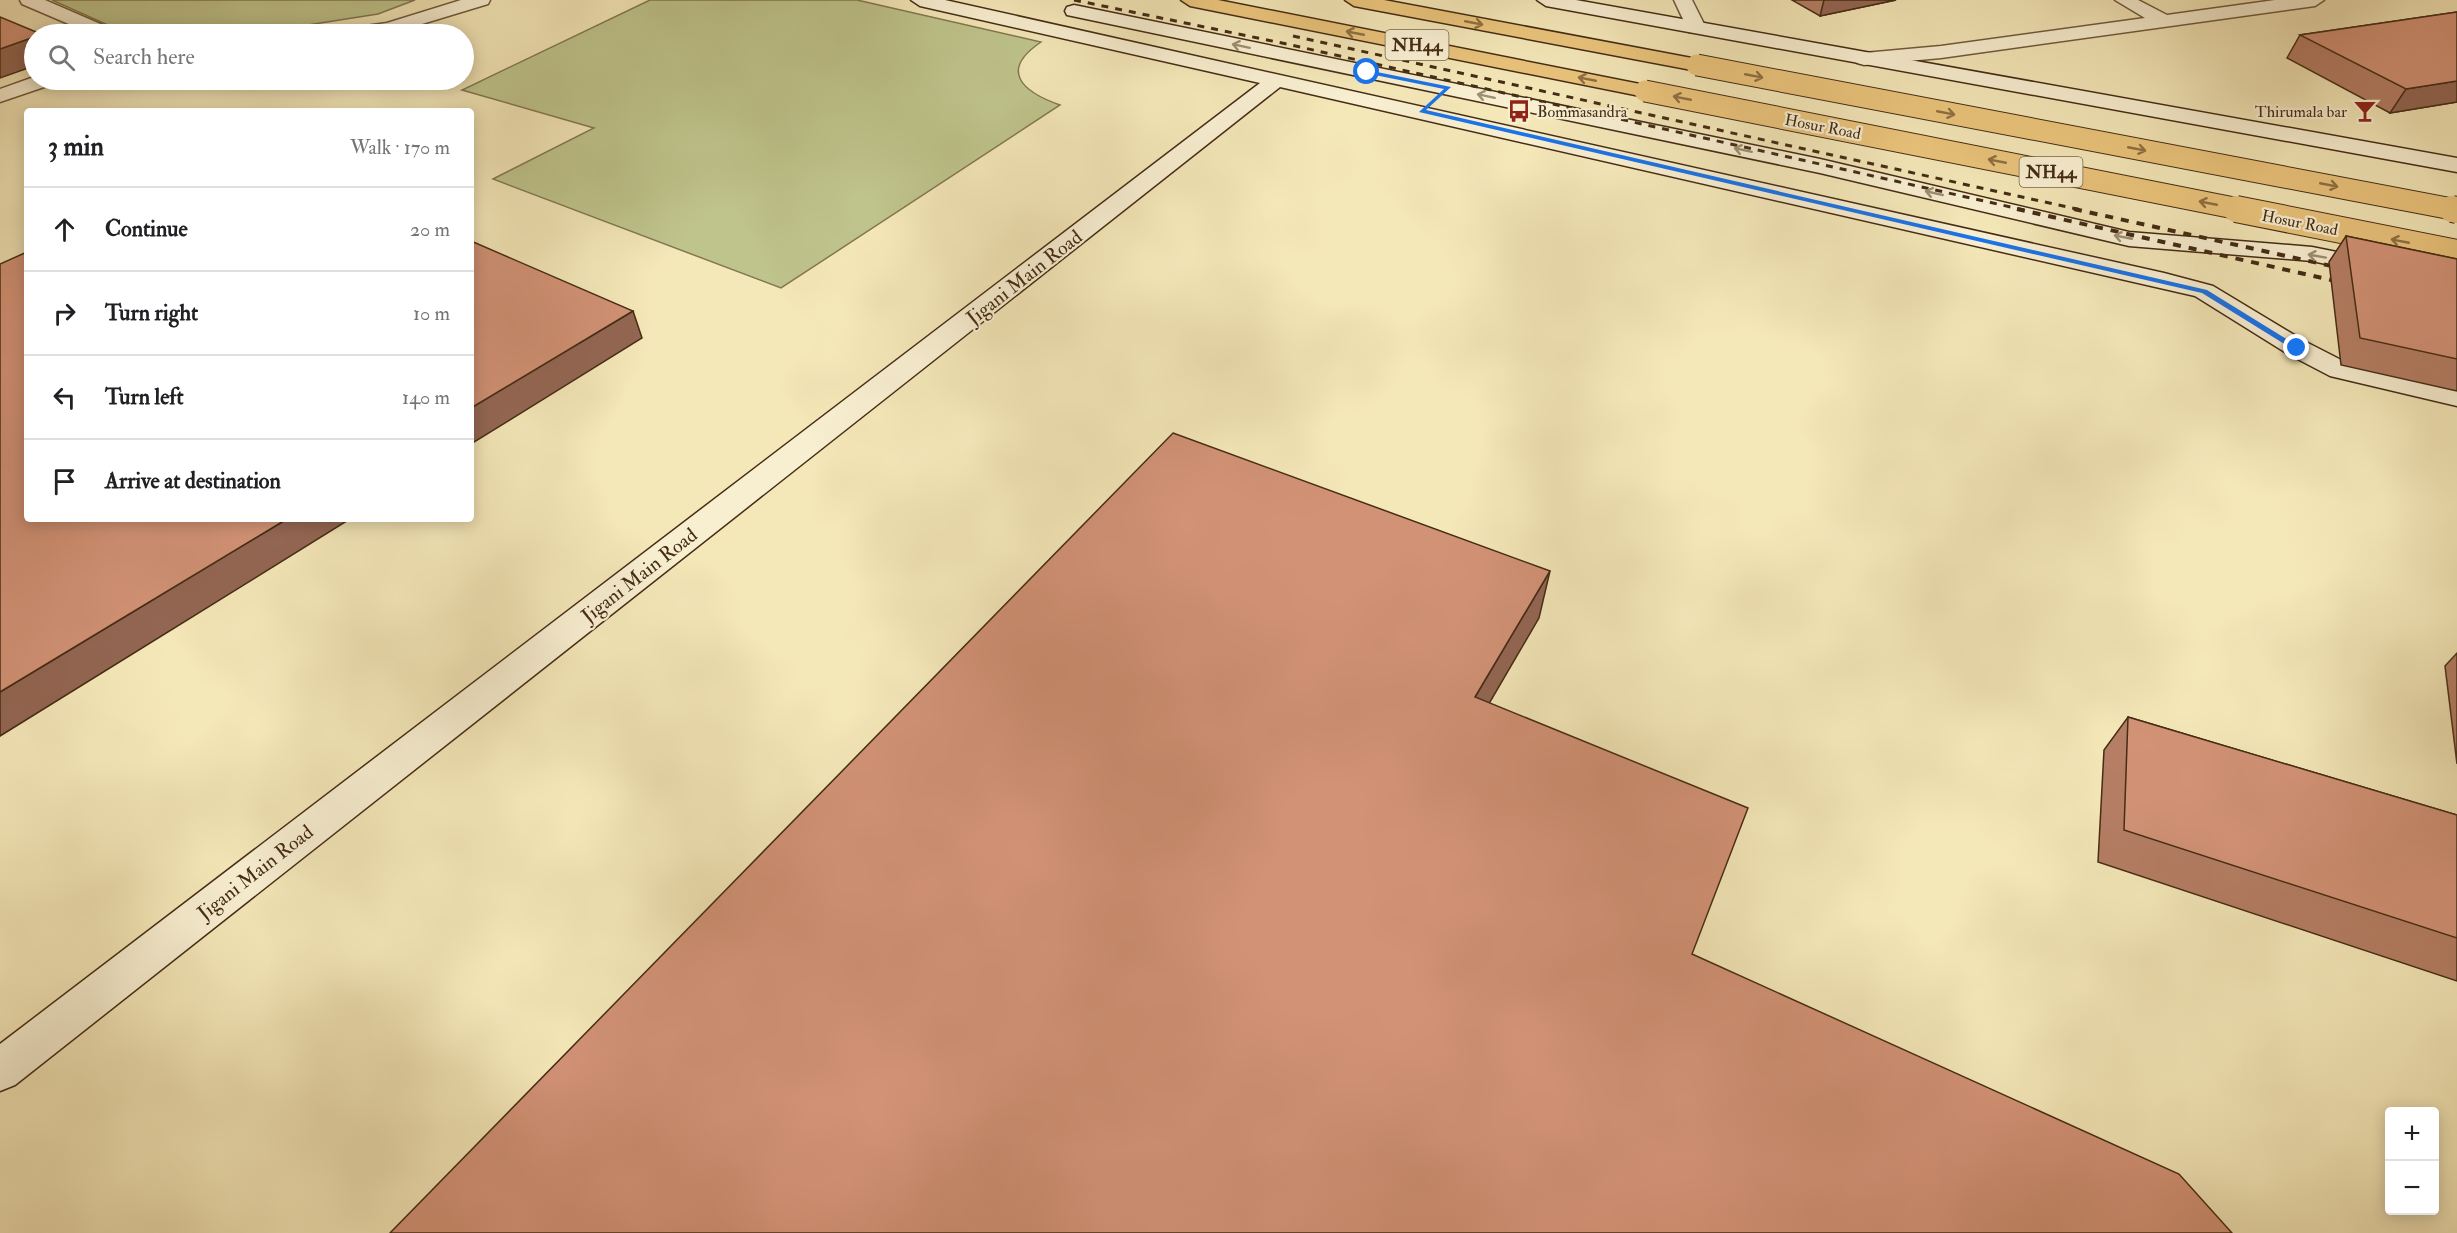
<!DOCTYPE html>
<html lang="en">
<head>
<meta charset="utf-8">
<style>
	:root { --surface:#fff; --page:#f6f6f6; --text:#202124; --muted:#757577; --line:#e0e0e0 }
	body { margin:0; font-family:"IM FELL Double Pica",serif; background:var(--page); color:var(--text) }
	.controls { position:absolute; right:18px; bottom:18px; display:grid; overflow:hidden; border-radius:6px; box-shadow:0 3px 15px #0003 }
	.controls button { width:54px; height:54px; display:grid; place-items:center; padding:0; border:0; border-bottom:2px solid var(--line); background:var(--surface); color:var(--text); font:30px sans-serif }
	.stop { position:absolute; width:18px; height:18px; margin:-14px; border:4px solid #1a73e8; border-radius:50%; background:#fff }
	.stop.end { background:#1a73e8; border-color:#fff; box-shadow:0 2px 6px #0008 }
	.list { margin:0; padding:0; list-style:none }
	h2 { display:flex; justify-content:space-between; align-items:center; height:78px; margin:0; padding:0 24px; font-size:26px }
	h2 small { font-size:20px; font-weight:400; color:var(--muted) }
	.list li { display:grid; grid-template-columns:39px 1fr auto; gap:18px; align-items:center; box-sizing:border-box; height:84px; padding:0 24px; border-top:2px solid var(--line) }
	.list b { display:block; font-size:22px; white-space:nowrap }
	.list em { font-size:20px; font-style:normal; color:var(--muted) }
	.icon { flex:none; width:33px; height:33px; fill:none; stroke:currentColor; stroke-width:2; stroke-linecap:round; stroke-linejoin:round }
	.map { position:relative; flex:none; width:2457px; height:1233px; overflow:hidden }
	.search { position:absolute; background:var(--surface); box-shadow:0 3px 15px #0003; left:24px; top:24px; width:450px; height:66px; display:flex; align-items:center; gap:15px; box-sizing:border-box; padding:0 21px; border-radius:33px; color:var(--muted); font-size:22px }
	.panel { position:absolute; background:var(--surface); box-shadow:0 3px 15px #0003; left:24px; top:108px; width:450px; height:414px; border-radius:6px }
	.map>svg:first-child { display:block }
</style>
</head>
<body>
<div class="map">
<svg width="2457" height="1233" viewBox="0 0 2457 1233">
	<rect width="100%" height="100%" fill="#f4e7b8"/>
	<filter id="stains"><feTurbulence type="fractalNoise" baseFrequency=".00333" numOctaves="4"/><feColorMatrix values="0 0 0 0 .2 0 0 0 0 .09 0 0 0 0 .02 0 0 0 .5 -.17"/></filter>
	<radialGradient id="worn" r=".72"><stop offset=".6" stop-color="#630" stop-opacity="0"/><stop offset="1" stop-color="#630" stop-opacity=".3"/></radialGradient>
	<!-- green -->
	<g fill="#bfc48c" stroke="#827850" stroke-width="1.5">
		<path d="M52,0H415L378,14L263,32L128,34Z"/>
		<path d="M650,0H857L1041,42C998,71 1023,92 1060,105L781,288L493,179L594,128L462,90Z"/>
	</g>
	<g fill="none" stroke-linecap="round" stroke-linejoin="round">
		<!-- lane casing -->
		<g stroke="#715b3e" stroke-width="3">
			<g id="lane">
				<path d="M20,0H45L114,30L117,34H92L22,4Z"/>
				<path d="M461,0H490L488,4L389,34H334L337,30L387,23Z"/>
				<path d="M1674,0H1692L1706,28L1703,32H1689Z"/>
				<path d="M34,77V80H56L53,84L0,102V89Z"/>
			</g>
		</g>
		<!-- street casing -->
		<g stroke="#715b3e" stroke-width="3">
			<path id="street" d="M2115,0H2138L2167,15L2275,0H2324L2315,6L1941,58L1864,65L1857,63L1854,59L1857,55L1864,53L1941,46L2145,18Z"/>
		</g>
		<!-- secondary casing -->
		<g stroke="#452c15" stroke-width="3">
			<g id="secondary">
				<path d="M911,0H945L2164,273L2213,286L2306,342L2349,364L2457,390V406L2330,376L2288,354L2195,296L1280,87L15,1085L0,1091V1044L1260,83L920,6Z"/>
				<path d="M1537,0H1576L2457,158V172L1546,6Z"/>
				<path d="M1074,5L1820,159L2129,232L2312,247L2457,276V292L2312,261L2129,246L1820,173L1067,15L1065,11L1067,7Z"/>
			</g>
		</g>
		<!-- highway casing -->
		<g stroke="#452c15" stroke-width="3">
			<g id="highway">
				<path d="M1181,0H1218L1645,85L1652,87L1655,91L1652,95L1645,97L1190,6Z"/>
				<path d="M1345,0H1384L1697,59L1704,61L1707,65L1704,69L1697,71L1354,6Z"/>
			</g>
		</g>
		<!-- lane -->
		<use href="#lane" fill="#f8efd1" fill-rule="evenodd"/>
		<!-- street -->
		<use href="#street" fill="#f8efd1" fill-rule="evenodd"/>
		<!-- secondary -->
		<use href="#secondary" fill="#f8efd1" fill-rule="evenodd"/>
		<!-- highway -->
		<use href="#highway" fill="#eac47c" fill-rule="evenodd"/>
		<!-- rail-far1 -->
		<g stroke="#452c15" stroke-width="3" stroke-dasharray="7 7" stroke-linecap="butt">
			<path d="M1074,0L1282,43L2024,210"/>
			<path d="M1293,36L2081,210"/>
		</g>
		<!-- rail -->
		<g stroke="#452c15" stroke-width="4" stroke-dasharray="8 8" stroke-linecap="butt">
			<path d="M2017,209L2349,284"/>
			<path d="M2074,209L2345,269"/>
		</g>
		<!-- highway-bridge-far1 casing -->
		<g stroke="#452c15" stroke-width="23" stroke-linecap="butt">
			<g id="highway-bridge-far1">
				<path d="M1697,65L2457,210"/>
				<path d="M1645,91L2244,210"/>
			</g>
		</g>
		<!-- highway-bridge casing -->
		<g stroke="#452c15" stroke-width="28" stroke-linecap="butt">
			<g id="highway-bridge">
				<path d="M2236,209L2457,253"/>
				<path d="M2452,209L2457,210"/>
			</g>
		</g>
		<!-- highway-bridge-far1 -->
		<use href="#highway-bridge-far1" stroke="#eac47c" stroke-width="21"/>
		<!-- highway-bridge -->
		<use href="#highway-bridge" stroke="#eac47c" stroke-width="26"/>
	</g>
	<!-- wall -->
	<g fill="#b57e65" stroke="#452c15" stroke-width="1.5">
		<path d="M1792,0H1896L1820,16Z"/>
		<path d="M2457,12V102L2390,113L2287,58L2300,35Z"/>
		<path d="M2346,236L2457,259V391L2341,365L2329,262Z"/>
		<path d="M2457,653V764L2445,666Z"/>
		<path d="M2128,717L2457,815V981L2098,862L2104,750Z"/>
	</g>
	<!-- shaded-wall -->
	<g fill="#936653" stroke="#452c15" stroke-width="1.5">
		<path d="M1824,0H1896L1820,16Z"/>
		<path d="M34,37V66L0,78V49Z"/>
		<path d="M2457,81V102L2390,113L2406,89Z"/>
		<path d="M633,311L642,338L471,444V408Z"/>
		<path d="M287,519H350L0,736V692Z"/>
		<path d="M1550,571L1539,618L1466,743L1475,697Z"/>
	</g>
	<!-- building -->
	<g fill="#d29276" stroke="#452c15" stroke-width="1.5">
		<path d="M2457,12V81L2406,89L2300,35Z"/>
		<path d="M0,17L41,34H34V37L0,49Z"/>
		<path d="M2346,236L2457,259V359L2360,338Z"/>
		<path d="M471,241L633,311L471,408Z"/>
		<path d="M27,252V519H287L0,692V264Z"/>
		<path d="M1173,433L1550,571L1475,697L1748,808L1692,954L2179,1174L2232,1233H390Z"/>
		<path d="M2128,717L2457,815V938L2124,830Z"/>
	</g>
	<!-- one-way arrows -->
	<defs><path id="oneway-shaft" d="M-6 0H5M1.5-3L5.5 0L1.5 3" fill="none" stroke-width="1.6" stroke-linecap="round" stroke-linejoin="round" transform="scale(1.5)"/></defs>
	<g stroke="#8f7043">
		<use href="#oneway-shaft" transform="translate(1474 23) rotate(11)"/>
		<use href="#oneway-shaft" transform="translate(1355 33) rotate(-169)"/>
		<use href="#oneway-shaft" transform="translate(1754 76) rotate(11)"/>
		<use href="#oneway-shaft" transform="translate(1587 79) rotate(-169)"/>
		<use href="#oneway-shaft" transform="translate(1682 98) rotate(-169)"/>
		<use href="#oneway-shaft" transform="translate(1946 113) rotate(11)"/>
		<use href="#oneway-shaft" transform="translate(2137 149) rotate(11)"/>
		<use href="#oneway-shaft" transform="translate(1997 161) rotate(-169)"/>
		<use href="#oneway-shaft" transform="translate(2329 185) rotate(11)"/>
		<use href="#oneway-shaft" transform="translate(2208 203) rotate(-169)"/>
		<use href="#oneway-shaft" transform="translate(2400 241) rotate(-169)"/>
	</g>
	<g stroke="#9e8e73">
		<use href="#oneway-shaft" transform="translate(1241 46) rotate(-168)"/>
		<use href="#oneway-shaft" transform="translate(1486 96) rotate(-168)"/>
		<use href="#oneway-shaft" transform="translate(1743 150) rotate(-168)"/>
		<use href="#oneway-shaft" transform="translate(1934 193) rotate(-167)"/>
		<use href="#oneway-shaft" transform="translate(2123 237) rotate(-169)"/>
		<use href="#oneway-shaft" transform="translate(2317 256) rotate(-170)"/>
	</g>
	<!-- route -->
	<path fill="#1a73e8" d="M1367,70L1451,87L1426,110L2207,290L2301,348L2294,350L2202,293L1419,112L1444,89L1365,73Z"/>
	<!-- icons -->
	<defs>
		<g id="bus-bare" transform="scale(1.8)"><path d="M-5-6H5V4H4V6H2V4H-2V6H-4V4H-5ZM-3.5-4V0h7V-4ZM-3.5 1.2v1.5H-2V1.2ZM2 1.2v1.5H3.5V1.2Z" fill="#8f2418" stroke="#f8efd1" stroke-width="2.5" paint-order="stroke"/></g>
		<g id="bar-bare" transform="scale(1.8)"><path d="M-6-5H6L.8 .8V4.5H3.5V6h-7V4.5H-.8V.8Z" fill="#8f2418" stroke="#f8efd1" stroke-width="2.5" paint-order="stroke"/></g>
	</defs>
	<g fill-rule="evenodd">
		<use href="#bus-bare" x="1519" y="111"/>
		<use href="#bar-bare" x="2365" y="111"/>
	</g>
	<g text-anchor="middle" stroke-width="4.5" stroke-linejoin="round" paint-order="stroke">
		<!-- far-poi labels -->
		<g font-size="16" fill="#452c15" stroke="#f8efd1" text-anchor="start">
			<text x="1537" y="117">Bommasandra</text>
			<text x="2347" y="117" text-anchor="end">Thirumala bar</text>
		</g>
		<!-- far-street labels -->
		<g font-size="16" fill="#452c15" stroke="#f8efd1">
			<text transform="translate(1823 126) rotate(11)" y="6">Hosur Road</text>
			<text transform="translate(2300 222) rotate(11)" y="6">Hosur Road</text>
		</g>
		<!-- shield labels -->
		<g fill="#f8efd1" stroke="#7b664d" stroke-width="1.5">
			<rect x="1385.5" y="30" width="63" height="30" rx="4.5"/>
			<rect x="2019.5" y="157" width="63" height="30" rx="4.5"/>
		</g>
		<g font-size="18" font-weight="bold" fill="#452c15">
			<text x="1417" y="51">NH44</text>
			<text x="2051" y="178">NH44</text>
		</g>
		<!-- street labels -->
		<g font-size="20" fill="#452c15" stroke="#f8efd1">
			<text transform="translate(1024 277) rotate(-38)" y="7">Jigani Main Road</text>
			<text transform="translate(639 575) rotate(-38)" y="7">Jigani Main Road</text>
			<text transform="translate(255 872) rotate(-38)" y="7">Jigani Main Road</text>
		</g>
	</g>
	<rect width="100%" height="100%" filter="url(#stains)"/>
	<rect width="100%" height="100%" fill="url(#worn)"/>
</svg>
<div class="controls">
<button>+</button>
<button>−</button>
</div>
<div class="stop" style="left:1367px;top:72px"></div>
<div class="stop end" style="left:2297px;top:348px"></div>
<div class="search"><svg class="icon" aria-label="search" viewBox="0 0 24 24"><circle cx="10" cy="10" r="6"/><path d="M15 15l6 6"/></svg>Search here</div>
<section class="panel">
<h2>3 min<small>Walk · 170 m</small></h2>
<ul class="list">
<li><svg class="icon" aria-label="ahead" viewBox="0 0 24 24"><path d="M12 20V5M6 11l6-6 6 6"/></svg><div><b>Continue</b></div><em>20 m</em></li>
<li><svg class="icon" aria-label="right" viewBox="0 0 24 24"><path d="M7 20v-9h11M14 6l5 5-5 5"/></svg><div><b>Turn right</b></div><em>10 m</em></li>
<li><svg class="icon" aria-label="left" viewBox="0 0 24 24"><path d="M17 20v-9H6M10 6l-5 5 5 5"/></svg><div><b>Turn left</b></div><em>140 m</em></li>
<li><svg class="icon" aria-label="arrive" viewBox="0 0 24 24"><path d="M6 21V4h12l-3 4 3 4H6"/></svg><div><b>Arrive at destination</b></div></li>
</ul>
</section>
</div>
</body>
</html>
